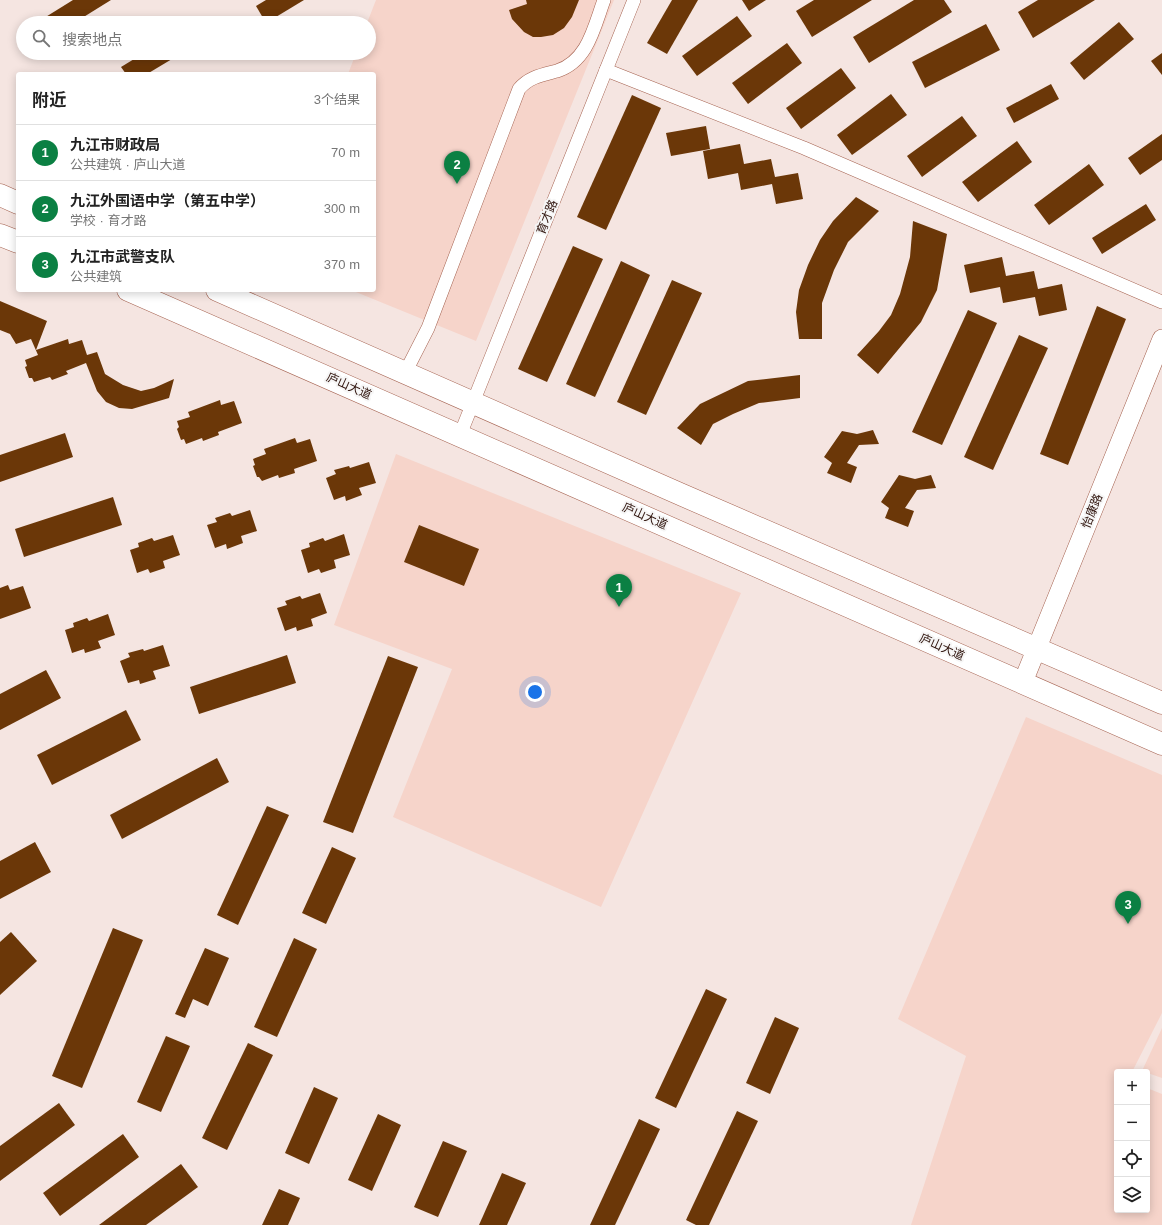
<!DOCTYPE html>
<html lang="zh">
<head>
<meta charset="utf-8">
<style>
	:root { --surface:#fff; --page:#f6f6f6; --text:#222; --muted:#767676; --line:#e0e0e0; --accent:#0b8043 }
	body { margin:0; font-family:Helvetica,"Noto Sans SC",sans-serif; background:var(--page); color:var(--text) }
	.controls { position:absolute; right:12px; bottom:12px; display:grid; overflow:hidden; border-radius:4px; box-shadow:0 2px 10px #0003 }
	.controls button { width:36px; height:36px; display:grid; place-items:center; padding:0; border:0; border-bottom:1px solid var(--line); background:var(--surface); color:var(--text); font:20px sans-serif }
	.you { position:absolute; left:535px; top:692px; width:14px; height:14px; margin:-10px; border:3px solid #fff; border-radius:50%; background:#1a73e8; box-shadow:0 0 0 6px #1a73e833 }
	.badge { display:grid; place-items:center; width:26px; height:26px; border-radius:50%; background:var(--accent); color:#fff; font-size:13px; font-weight:700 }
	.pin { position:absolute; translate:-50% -33px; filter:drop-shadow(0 1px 2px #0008) }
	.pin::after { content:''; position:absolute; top:21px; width:14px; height:12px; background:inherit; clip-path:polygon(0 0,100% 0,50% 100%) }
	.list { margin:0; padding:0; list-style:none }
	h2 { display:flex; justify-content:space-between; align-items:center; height:52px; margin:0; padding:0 16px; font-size:17px }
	h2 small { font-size:13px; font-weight:400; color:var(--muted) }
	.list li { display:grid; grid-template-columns:26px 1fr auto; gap:12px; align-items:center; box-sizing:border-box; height:56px; padding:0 16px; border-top:1px solid var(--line) }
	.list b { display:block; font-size:15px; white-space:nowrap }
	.list p { margin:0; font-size:13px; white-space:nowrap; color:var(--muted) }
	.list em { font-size:13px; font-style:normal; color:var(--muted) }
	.icon { flex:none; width:22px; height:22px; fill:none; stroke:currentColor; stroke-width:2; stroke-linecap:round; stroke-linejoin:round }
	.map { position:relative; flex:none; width:1162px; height:1225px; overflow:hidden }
	.search { position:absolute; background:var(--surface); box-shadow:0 2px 10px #0003; left:16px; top:16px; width:360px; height:44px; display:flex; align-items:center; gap:10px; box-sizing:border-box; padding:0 14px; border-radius:22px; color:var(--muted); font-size:15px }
	.panel { position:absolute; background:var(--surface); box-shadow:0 2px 10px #0003; left:16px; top:72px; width:360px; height:220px; border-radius:4px }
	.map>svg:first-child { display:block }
</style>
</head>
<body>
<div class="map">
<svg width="1162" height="1225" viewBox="0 0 1162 1225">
	<rect width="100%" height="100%" fill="#f5e5e1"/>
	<!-- built -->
	<g fill="#f6d4ca">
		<path d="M376,0H614L476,341L351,290H374V74H348L356,53H369V23H367Z"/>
		<path d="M396,454L741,593L601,907L393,817L452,669L334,625Z"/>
		<path d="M1026,717L1162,775V1013L1132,1072H1117V1210H1147V1088L1162,1094V1225H911L966,1056L898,1019Z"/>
		<path d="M1162,1028V1078L1142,1071Z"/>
	</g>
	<!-- building -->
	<g fill="#6b3708">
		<path d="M73,0H111L74,23H36Z"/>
		<path d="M266,0H304L266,23L256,6Z"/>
		<path d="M526,0H579L572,17L564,28L553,35L541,37H533L524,32L512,19L509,10L527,4Z"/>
		<path d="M672,0H698L667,54L647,43Z"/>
		<path d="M742,0H766L749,11Z"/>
		<path d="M814,0H872L812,37L796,11Z"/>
		<path d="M914,0H944L952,12L869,63L853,37Z"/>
		<path d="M1038,0H1095L1033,38L1018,12Z"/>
		<path d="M737,16L752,36L697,76L682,56Z"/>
		<path d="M1119,22L1134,39L1084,80L1070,63Z"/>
		<path d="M986,24L1000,50L925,88L912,62Z"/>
		<path d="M787,43L802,63L748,104L732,83Z"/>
		<path d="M144,53H182L147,74H126L121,67Z"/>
		<path d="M1162,53V75L1151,61Z"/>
		<path d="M841,68L856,88L801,129L786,108Z"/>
		<path d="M1051,84L1059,99L1014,123L1006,108Z"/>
		<path d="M891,94L907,115L852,155L837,135Z"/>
		<path d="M632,95L661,108L606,230L577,217Z"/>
		<path d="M962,116L977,136L922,177L907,156Z"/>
		<path d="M706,126L710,149L671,156L666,133Z"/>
		<path d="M1162,134V160L1140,175L1128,158Z"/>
		<path d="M1017,141L1032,162L978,202L962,182Z"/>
		<path d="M740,144L744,164L771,159L775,177L798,173L803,199L776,204L772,184L741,190L738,173L708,179L703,151Z"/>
		<path d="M1089,164L1104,185L1049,225L1034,205Z"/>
		<path d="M856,197L879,211L848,242L834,270L822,303V339H799L796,312L799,290L808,265L820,240L833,221Z"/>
		<path d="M1146,204L1156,220L1102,254L1092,238Z"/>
		<path d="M913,221L947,234L937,290L921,322L878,374L857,355L879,331L891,315L900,294L910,257Z"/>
		<path d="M573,246L603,259L547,382L518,369Z"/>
		<path d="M1002,257L1006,276L1034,271L1038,289L1062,284L1067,310L1039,316L1035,297L1003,303L1000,287L970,293L964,265Z"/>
		<path d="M621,261L650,275L595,397L566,384Z"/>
		<path d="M672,280L702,293L646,415L617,402Z"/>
		<path d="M0,301L47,321L36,350L68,339L69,344L82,340L87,355L97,352L105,374L123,385L141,391L154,388L174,379L169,398L132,409L119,408L106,402L97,391L86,363L66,371L68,374L52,380L50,377L34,382L32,378H29L25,367L27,366L25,360L38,355L31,339L16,344L10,334L0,330Z"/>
		<path d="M1097,306L1126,319L1068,465L1040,454Z"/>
		<path d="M968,310L997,323L942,445L912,432Z"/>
		<path d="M1019,335L1048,348L993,470L964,457Z"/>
		<path d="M800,375V398L759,403L733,414L713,424L701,445L677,428L700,404L748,381Z"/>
		<path d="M220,400L221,405L234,401L242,423L218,432L219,435L203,441L202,438L186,444L184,439L181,440L177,429L179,427L177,421L190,417L188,412Z"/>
		<path d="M873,430L879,444L859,445L847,463L857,467L851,483L827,473L832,463L824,457L842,431L857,434Z"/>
		<path d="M65,433L73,457L0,482V455Z"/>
		<path d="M295,438L297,443L310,439L317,461L294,469L295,473L279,478L278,475L262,481L259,477H257L253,466L255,465L253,459L266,454L264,449Z"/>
		<path d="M369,462L376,483L359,488L362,495L346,501L345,496L334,500L326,478L336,474L334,470L349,466L350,468Z"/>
		<path d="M899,475L915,479L931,475L936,488L917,490L905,508L914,511L908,527L885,518L889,508L881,502Z"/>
		<path d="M113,497L122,525L24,557L15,529Z"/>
		<path d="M250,510L257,531L241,536L243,543L227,549L226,544L215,548L207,525L217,522L215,518L230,513L232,516Z"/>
		<path d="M419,525L479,549L464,586L404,562Z"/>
		<path d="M344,534L350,555L334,560L336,568L321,573L319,569L308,573L301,550L310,547L309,543L323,538L325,541Z"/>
		<path d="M173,535L180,555L163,561L165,568L150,573L148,569L137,573L130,550L139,547L138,543L152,538L154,541Z"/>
		<path d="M8,585L10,590L23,586L31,608L0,619V588Z"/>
		<path d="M320,593L327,613L311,619L313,626L297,631L296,627L285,631L277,608L287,605L285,601L300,596L302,599Z"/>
		<path d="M108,614L115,635L98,641L101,648L85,653L84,649L72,653L65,630L74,627L73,623L87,618L89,621Z"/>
		<path d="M163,645L170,666L153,671L156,679L140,684L139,680L128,683L120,661L130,657L128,653L143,649L144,651Z"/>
		<path d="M287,655L296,683L199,714L190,687Z"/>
		<path d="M388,656L418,667L353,833L323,822Z"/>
		<path d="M46,670L61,698L0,730V694Z"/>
		<path d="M126,710L141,740L52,785L37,755Z"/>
		<path d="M217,758L229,782L122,839L110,815Z"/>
		<path d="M267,806L289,815L238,925L217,915Z"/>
		<path d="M35,842L51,872L0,899V861Z"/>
		<path d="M332,847L356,858L326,924L302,913Z"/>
		<path d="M113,928L143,940L82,1088L52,1076Z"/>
		<path d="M11,932L37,961L0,995V942Z"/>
		<path d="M294,938L317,949L277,1037L254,1027Z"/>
		<path d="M205,948L229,958L208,1006L193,999L185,1018L175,1014Z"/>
		<path d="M706,989L727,999L676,1108L655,1098Z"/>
		<path d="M775,1017L799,1028L770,1094L746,1083Z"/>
		<path d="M166,1036L190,1046L161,1112L137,1102Z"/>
		<path d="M248,1043L273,1055L227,1150L202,1138Z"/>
		<path d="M314,1087L338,1098L309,1164L285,1153Z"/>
		<path d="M59,1103L75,1125L0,1181V1146Z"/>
		<path d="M737,1111L758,1121L709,1225H696L686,1220Z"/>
		<path d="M378,1114L401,1125L372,1191L348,1180Z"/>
		<path d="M639,1119L660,1129L615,1225H590Z"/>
		<path d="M123,1134L139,1157L60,1216L43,1193Z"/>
		<path d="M443,1141L467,1151L438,1217L414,1207Z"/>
		<path d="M181,1164L198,1187L146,1225H99Z"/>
		<path d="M502,1173L526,1183L507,1225H479Z"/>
		<path d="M279,1189L300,1198L288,1225H262Z"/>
	</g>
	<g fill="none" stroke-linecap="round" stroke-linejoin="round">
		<!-- street casing -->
		<g stroke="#a56250" stroke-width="14">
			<g id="street">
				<path d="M606,70L804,148L1162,302"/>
				<path d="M405,373L428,328L519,89C529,77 542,75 557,71C588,61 594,27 604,0"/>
				<path d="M460,435L634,0"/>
			</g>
		</g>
		<!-- secondary casing -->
		<g stroke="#a56250" stroke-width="20">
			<path id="secondary" d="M1023,682L1162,339"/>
		</g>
		<!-- highway casing -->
		<g stroke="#a56250" stroke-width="23">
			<g id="highway">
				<path d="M0,195L18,203"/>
				<path d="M0,235L18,242"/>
				<path d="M128,290L1162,744"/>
				<path d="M217,290L680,494L1162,703"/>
			</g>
		</g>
		<!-- street -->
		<use href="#street" stroke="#fff" stroke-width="13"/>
		<!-- secondary -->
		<use href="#secondary" stroke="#fff" stroke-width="19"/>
		<!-- highway -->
		<use href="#highway" stroke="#fff" stroke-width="22"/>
	</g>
	<g text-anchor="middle" stroke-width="4" stroke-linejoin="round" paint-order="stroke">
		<!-- street labels -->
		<g font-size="12" fill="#30150e" stroke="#f6f6f6">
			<text transform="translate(547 217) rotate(-68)" y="4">育才路</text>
			<text transform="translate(349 386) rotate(24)" y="4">庐山大道</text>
			<text transform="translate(1092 511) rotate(-68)" y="4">怡康路</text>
			<text transform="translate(645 516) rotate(24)" y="4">庐山大道</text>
			<text transform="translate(942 647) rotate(24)" y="4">庐山大道</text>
		</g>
	</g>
</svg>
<div class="controls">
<button>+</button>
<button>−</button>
<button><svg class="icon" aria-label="locate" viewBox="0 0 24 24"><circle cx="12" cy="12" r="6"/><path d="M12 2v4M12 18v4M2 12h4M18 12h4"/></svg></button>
<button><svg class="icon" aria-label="layers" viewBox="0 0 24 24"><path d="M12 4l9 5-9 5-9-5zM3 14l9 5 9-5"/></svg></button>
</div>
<div class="you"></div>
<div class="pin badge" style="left:619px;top:607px">1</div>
<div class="pin badge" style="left:457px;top:184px">2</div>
<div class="pin badge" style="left:1128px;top:924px">3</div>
<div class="search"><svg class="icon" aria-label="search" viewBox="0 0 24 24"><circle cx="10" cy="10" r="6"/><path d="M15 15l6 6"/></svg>搜索地点</div>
<section class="panel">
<h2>附近<small>3个结果</small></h2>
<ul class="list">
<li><span class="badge">1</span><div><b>九江市财政局</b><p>公共建筑 · 庐山大道</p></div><em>70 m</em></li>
<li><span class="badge">2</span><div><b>九江外国语中学（第五中学）</b><p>学校 · 育才路</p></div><em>300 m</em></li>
<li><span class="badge">3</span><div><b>九江市武警支队</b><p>公共建筑</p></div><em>370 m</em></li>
</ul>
</section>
</div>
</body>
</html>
